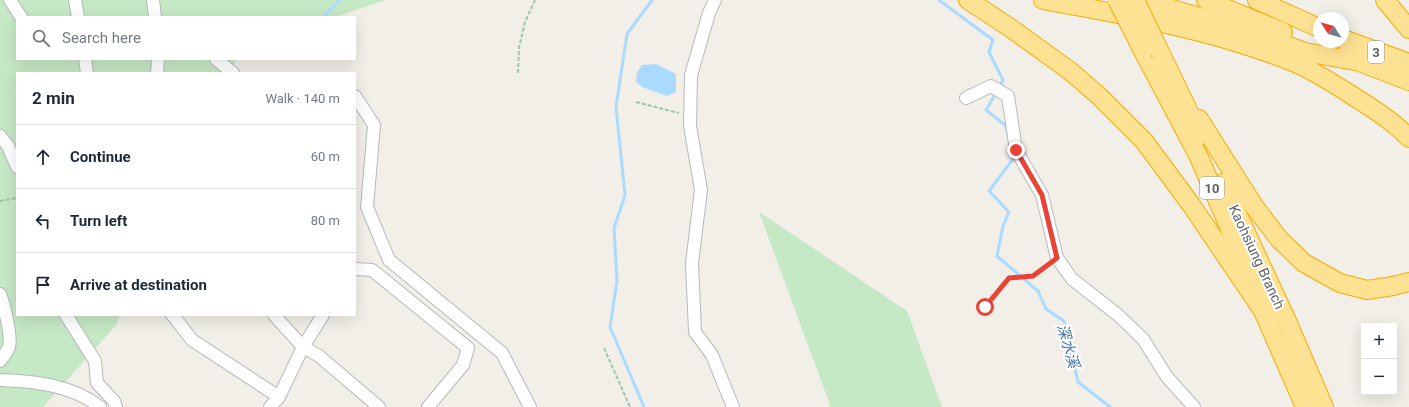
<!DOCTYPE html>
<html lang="en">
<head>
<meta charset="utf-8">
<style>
	:root { --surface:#fff; --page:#f6f6f7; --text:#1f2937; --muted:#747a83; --line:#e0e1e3 }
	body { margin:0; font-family:Roboto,"Noto Sans TC",sans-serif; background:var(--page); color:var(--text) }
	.controls { position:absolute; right:12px; bottom:12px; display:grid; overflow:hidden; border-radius:0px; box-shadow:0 4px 16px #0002 }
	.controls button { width:36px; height:36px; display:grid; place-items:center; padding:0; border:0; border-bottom:1px solid var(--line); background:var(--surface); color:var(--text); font:20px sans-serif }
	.compass { position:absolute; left:1313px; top:12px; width:36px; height:36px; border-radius:50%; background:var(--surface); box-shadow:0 4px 16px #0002; rotate:306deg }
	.stop { position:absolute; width:12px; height:12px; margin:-9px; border:3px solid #ea4335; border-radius:50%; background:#fff }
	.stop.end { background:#ea4335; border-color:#fff; box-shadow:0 1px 4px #0008 }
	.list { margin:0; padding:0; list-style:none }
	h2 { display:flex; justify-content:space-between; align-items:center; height:52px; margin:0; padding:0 16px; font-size:17px }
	h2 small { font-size:13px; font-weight:400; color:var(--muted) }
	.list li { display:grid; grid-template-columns:26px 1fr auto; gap:12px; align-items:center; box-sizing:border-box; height:64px; padding:0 16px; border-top:1px solid var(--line) }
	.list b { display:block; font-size:15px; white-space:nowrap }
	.list em { font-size:13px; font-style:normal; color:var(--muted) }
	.icon { flex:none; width:22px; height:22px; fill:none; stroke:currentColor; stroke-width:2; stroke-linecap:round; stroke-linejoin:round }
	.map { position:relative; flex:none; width:1409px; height:407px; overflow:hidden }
	.search { position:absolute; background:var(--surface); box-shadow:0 4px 16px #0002; left:16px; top:16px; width:340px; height:44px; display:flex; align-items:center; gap:10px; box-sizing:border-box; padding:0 14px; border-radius:0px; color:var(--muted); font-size:15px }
	.panel { position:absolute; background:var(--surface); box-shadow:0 4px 16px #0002; left:16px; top:72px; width:340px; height:244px; border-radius:0px }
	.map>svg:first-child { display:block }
</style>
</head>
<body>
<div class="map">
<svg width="1409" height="407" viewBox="0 0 1409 407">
	<rect width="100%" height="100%" fill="#f1efe8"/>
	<!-- green -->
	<g fill="#c5e8c5">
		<path d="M0,0H386L335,17H17V59H237L228,73H17V315H119L117,324L43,407H0Z"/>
		<path d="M759,212L907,311L942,407H829L830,405Z"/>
	</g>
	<!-- water -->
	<path fill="#aadaff" d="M656,64L676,74V92L667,96L642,87L636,82L637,72L642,65Z"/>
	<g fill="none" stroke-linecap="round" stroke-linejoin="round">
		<!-- stream -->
		<g stroke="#aadaff" stroke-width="3">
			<path d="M939,0L993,40L989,52L1003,80L999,88"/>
			<path d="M323,17L340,0"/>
			<path d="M996,93L986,110L1006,126L1009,139"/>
			<path d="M1011,151L1013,159L989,191L1009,212L1003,226L997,256L1038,291L1046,309L1064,321L1078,382L1110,407"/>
			<path d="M644,407L610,327L617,281L614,228L625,195L616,107L627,34L652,0"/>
		</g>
		<!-- minor casing -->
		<g stroke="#b5b8bc" stroke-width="14">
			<g id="minor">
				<path d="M10,0L21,17"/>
				<path d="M75,0L78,17"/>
				<path d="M153,0L155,17"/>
				<path d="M715,0L709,13L691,75L690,126L701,190L692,263L695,332L712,355L733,407"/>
				<path d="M85,59L87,73"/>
				<path d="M216,59L233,73"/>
				<path d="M157,73L158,59"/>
				<path d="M355,96L374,125L367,207L389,260L502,353L530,407"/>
				<path d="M966,98L991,86L1008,96L1016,150L1042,195L1057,258L1072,279L1118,315L1143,339L1167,377L1194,407"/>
				<path d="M0,136L8,146L17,167"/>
				<path d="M355,269L372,270L468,348L463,365L428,407"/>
				<path d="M0,294C4,304 12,337 9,347C7,352 3,357 0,361"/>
				<path d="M66,315L95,361L97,383L114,401L116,407"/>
				<path d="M172,315L175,318L192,340L279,397"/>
				<path d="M323,315L303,347L319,356L379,407"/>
				<path d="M0,380C34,381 72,385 100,407"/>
				<path d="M270,407L279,397L303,347L274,315"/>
			</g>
		</g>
		<!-- highway casing -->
		<g stroke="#f9ab00" stroke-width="20">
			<g id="highway">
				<path d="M968,0L1012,29L1070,71L1099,96L1144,141L1192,206L1263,311"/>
				<path d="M1043,0C1127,15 1213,30 1293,62C1312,70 1336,85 1353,96C1373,109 1393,121 1409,138"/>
				<path d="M1141,0L1241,29L1305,52L1355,61"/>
				<path d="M1206,0L1283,32"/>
				<path d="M1257,0L1319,28"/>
				<path d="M1385,0L1409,29"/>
				<path d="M1343,39L1409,63"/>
				<path d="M1143,51L1198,155L1236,243L1263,311L1305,407"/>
				<path d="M1161,54L1200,135"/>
				<path d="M1344,56L1409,81"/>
				<path d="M1199,119L1254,206L1279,239L1304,263L1340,283L1367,290L1393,286L1409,282"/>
				<path d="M1223,183L1287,321L1324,407"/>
			</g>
		</g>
		<!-- path -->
		<g stroke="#9cc7a9" stroke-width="2" stroke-dasharray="4 2" stroke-linecap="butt">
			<path d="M518,73L519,48L525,22L535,0"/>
			<path d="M636,102L679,113"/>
			<path d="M0,201L17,198"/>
			<path d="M985,307L1009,278L1033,276L1048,265"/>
			<path d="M604,348L630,407"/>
		</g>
		<!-- minor -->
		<use href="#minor" stroke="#fff" stroke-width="12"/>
		<!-- highway -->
		<use href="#highway" stroke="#fde293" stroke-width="18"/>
		<!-- highway-bridge casing -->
		<g stroke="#f9ab00" stroke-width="20" stroke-linecap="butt">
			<g id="highway-bridge">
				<path d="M1117,0L1143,51"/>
				<path d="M1135,0L1161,54"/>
			</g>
		</g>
		<!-- highway-bridge -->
		<use href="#highway-bridge" stroke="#fde293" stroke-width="18"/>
	</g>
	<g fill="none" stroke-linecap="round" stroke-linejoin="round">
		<!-- route -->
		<path stroke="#ea4335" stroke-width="5" d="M985,307L1009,278L1033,276L1057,258L1042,195L1016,150"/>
	</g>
	<g text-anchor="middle" stroke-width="4" stroke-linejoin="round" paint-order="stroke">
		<!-- shield labels -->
		<g fill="#fff" stroke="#8f9295" stroke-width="1">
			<rect x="1368" y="41" width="16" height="22" rx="3"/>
			<rect x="1200" y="177" width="24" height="22" rx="3"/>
		</g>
		<g font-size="13" font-weight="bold" fill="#5f6368">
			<text x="1376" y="57">3</text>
			<text x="1212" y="193">10</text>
		</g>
		<!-- street labels -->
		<g font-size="14" fill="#5f6368" stroke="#fff">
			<text transform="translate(1257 257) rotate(65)" y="5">Kaohsiung Branch</text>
		</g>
		<!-- water labels -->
		<g font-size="15" font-style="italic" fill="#4174aa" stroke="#fff">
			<text transform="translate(1068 346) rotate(74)" y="5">深水溪</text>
		</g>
	</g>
</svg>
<div class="controls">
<button>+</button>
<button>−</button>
</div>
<svg class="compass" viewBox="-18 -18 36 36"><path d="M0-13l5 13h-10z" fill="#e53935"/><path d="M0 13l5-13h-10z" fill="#747a83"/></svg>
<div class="stop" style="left:985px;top:307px"></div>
<div class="stop end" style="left:1016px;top:150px"></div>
<div class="search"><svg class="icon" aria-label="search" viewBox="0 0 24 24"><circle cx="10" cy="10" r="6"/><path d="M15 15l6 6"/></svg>Search here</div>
<section class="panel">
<h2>2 min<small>Walk · 140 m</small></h2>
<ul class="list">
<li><svg class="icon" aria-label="ahead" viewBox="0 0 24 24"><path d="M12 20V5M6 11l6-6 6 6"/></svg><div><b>Continue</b></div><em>60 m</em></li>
<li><svg class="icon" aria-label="left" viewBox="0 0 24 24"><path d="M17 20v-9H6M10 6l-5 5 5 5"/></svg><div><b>Turn left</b></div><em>80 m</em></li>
<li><svg class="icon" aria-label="arrive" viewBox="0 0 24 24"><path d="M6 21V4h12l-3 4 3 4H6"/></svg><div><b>Arrive at destination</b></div></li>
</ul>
</section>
</div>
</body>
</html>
